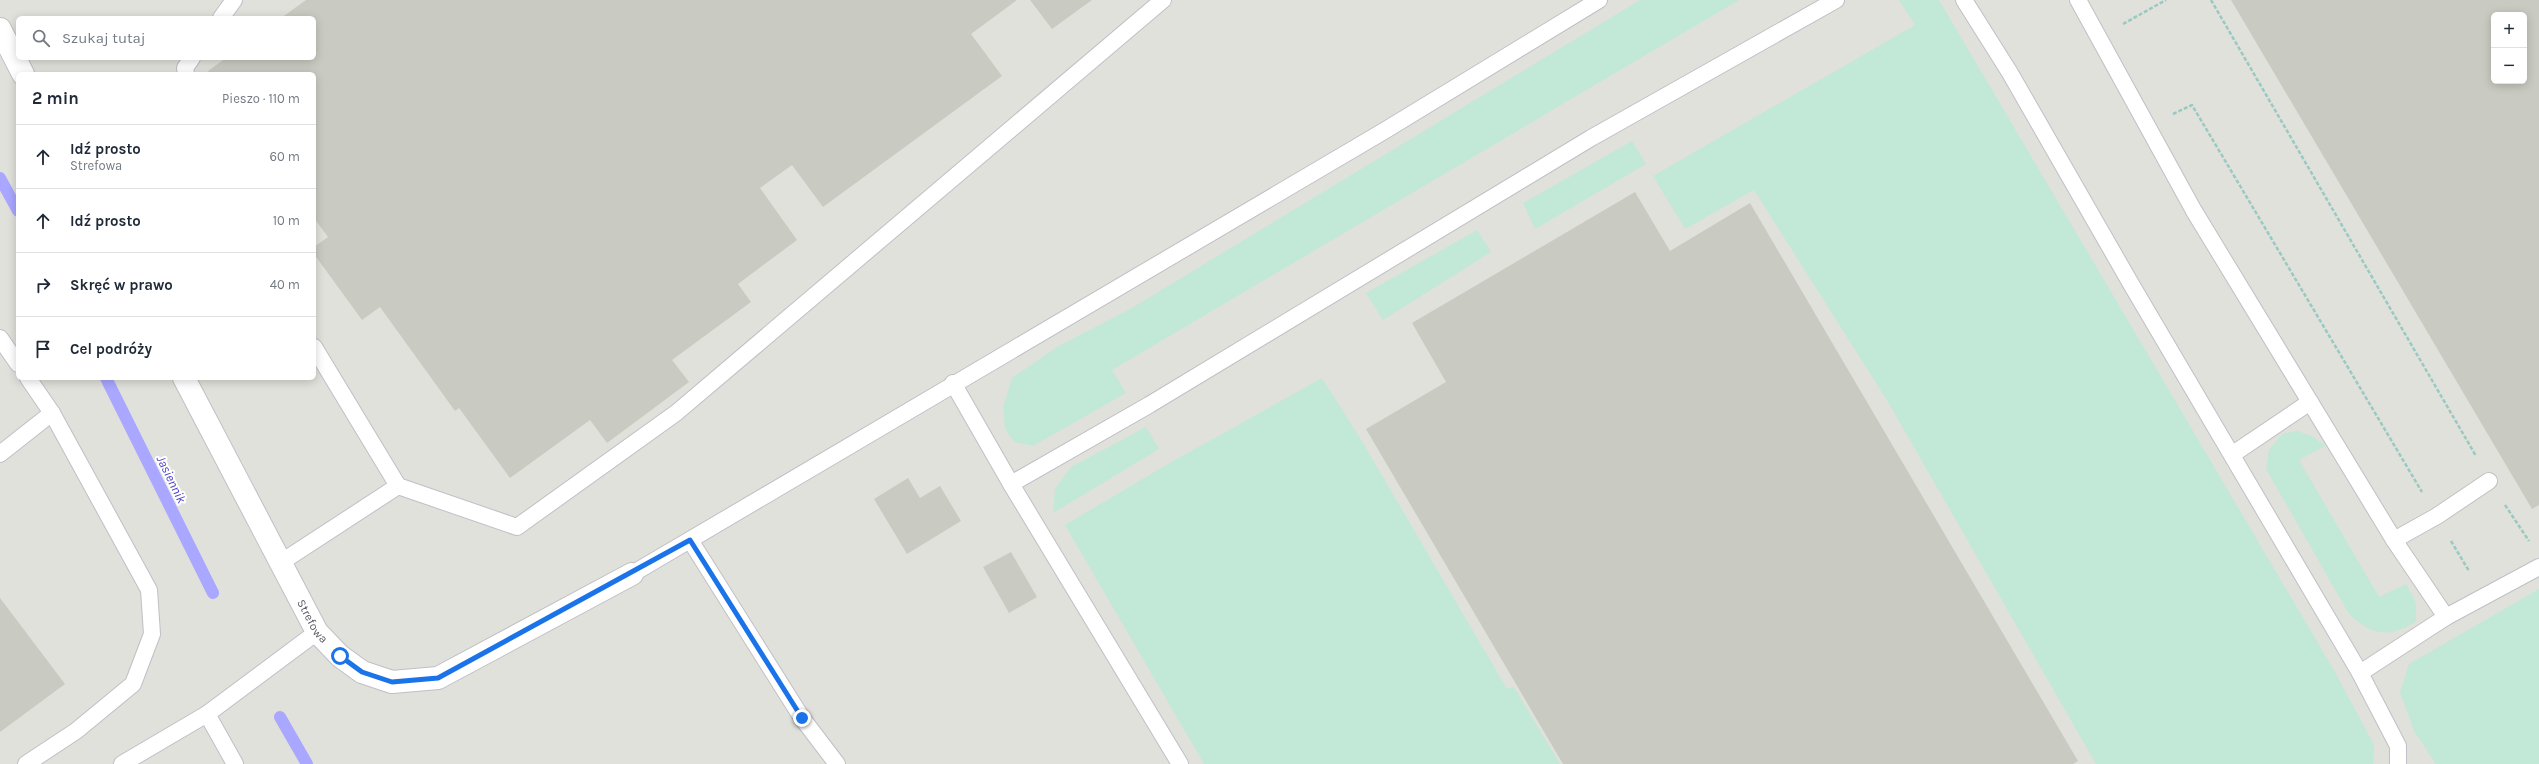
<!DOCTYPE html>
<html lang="pl">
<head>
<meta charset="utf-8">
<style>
	:root { --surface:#fff; --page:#f2f2f3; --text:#1f2937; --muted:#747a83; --line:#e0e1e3 }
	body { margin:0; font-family:Karla,sans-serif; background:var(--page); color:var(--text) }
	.controls { position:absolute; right:12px; top:12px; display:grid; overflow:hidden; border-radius:6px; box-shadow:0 2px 10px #0003 }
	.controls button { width:36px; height:36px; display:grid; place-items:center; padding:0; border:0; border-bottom:1px solid var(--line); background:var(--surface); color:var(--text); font:20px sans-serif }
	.stop { position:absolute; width:12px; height:12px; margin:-9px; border:3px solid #1a73e8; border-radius:50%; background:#fff }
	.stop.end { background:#1a73e8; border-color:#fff; box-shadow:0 1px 4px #0008 }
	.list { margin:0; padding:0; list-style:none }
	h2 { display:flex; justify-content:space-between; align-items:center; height:52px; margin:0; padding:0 16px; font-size:17px }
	h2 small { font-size:13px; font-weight:400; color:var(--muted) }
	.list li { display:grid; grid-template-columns:26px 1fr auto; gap:12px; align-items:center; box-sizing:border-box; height:64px; padding:0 16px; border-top:1px solid var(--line) }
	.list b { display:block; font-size:15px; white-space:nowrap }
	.list p { margin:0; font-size:13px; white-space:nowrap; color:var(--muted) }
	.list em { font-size:13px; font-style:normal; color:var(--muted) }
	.icon { flex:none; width:22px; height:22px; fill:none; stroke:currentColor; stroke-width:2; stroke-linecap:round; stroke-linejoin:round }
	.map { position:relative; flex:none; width:2539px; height:764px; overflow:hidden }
	.search { position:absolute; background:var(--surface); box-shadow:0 2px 10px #0003; left:16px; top:16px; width:300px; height:44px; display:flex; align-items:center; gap:10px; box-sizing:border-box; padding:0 14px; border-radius:6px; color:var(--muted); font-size:15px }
	.panel { position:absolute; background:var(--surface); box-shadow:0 2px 10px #0003; left:16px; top:72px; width:300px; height:308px; border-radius:6px }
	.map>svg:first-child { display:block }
</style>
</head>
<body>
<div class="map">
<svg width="2539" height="764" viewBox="0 0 2539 764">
	<rect width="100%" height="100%" fill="#ecf0e6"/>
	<!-- industrial -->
	<path fill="#e0e1da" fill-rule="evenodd" d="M0,0H2539V764H0ZM2494,15H2524V81H2494ZM18,18H314V58H18ZM18,74H314V378H18Z"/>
	<!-- green -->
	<g fill="#c2e8d8">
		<path d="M1640,0H1739L1112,370L1126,393L1033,446L1014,442L1005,429L1003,407L1012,378L1057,347L1130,309Z"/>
		<path d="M1899,0H1939L2335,672L2374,745L2373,764H2096L1888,402L1754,190L1685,229L1653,176L1915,25Z"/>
		<path d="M1632,141L1646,164L1535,229L1523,203Z"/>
		<path d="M1477,230L1491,252L1383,320L1366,293Z"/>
		<path d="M1322,378L1360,438L1507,689L1514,687L1560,764H1204L1065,525L1168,464Z"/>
		<path d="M1146,427L1159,449L1053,513L1055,489L1071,467Z"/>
		<path d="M2297,431L2312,436L2325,446L2299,460L2379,597L2406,584L2416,603V621C2391,639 2370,635 2349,614L2266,469L2269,450L2282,434Z"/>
		<path d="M2539,589V764H2436L2414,731L2400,692L2409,664Z"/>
	</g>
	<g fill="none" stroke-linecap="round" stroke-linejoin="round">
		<!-- stream -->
		<g stroke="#a9a7ff" stroke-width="12">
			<path d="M0,178L18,211"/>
			<path d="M106,378L213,593"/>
			<path d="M280,717L307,764"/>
		</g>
	</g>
	<!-- building -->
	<g fill="#c9cbc2" fill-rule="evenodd">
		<path d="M306,0H1017L971,34L1002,76L823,207L792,165L760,188L797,240L738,284L751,302L672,360L689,382L607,443L590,420L510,478L459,408L455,411L380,307L362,320L314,254V247L328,237L314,218V74H210L208,71L226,58H314V18H281Z"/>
		<path d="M1030,0H1092L1052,29Z"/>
		<path d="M2231,0H2539V505L2532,509ZM2494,15H2524V81H2494Z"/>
		<path d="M1635,192L1670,251L1750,203L2078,761L2073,764H1563L1366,429L1446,382L1412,323Z"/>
		<path d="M908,478L920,498L940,486L961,521L907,554L874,499Z"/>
		<path d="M1011,552L1037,597L1009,613L983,567Z"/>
		<path d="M0,598L65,684L0,732Z"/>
	</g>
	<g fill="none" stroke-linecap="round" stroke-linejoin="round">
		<!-- service casing -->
		<g stroke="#c1bfc7" stroke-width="18">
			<g id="service">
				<path d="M1964,0L2010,73L2131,284L2360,673L2446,617L2539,567"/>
				<path d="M2078,0L2194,211L2394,540L2446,617"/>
				<path d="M221,18L234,0"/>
				<path d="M186,74L185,68L192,58"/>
				<path d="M0,338L18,364"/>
				<path d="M314,347L398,486L517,527L676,413L1163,0"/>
				<path d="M953,383L1011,484L1149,405L1591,138L1836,0"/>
				<path d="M0,454L52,413"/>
				<path d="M2233,454L2310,402"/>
				<path d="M1011,484L1180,764"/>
				<path d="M690,540L802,718L837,764"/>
				<path d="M2394,540L2437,516L2489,481"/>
				<path d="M280,563L398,486"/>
				<path d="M632,574L1384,131L1599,0"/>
				<path d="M2360,673L2398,746V764"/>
				<path d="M207,714L235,764"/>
				<path d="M26,764L76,731L133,684L152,634L149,590L52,413L28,378"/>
				<path d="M122,764L207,714L317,632"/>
			</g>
		</g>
		<!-- minor casing -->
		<g stroke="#c1bfc7" stroke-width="24">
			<g id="minor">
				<path d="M0,29L23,74"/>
				<path id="s1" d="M184,378L317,632L340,656L362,672L392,682L438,678L632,574"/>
			</g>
		</g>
		<!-- path -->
		<g stroke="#9ac9c3" stroke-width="2.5" stroke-dasharray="4 2" stroke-linecap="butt">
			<path d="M2211,0L2476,456"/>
			<path d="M2123,24L2166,0"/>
			<path d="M2173,114L2192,105L2422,492"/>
			<path d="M2505,505L2529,541"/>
			<path d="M2451,541L2469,571"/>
		</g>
		<!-- service -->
		<use href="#service" stroke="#fff" stroke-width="16"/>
		<!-- minor -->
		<use href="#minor" stroke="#fff" stroke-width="22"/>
	</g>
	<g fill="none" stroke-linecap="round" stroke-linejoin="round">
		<!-- route -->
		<path stroke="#1a73e8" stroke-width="5" d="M340,656L362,672L392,682L438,678L690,540L802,718"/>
	</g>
	<g text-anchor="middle" stroke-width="4" stroke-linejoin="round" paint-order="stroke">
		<!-- street labels -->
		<g font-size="12" fill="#5f5d67" stroke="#fff">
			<text dy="4" stroke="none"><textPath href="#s1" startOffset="275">Strefowa</textPath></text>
		</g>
		<!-- water labels -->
		<g font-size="13" font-style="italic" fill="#5144c8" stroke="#fff">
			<text transform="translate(172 479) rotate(64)" y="5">Jasiennik</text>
		</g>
	</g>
</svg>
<div class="controls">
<button>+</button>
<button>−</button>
</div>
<div class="stop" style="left:340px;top:656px"></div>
<div class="stop end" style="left:802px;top:718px"></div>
<div class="search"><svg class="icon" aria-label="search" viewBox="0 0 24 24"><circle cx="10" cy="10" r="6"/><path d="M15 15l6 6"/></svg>Szukaj tutaj</div>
<section class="panel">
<h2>2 min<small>Pieszo · 110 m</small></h2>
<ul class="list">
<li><svg class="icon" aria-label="ahead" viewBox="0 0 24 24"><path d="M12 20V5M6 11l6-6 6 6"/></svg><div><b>Idź prosto</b><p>Strefowa</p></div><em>60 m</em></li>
<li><svg class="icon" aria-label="ahead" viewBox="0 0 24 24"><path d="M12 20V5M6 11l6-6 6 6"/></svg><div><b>Idź prosto</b></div><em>10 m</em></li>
<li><svg class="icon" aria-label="right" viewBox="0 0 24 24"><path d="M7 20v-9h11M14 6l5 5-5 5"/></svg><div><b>Skręć w prawo</b></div><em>40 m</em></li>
<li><svg class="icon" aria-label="arrive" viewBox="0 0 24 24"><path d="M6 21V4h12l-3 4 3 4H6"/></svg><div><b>Cel podróży</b></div></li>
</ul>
</section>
</div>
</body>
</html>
